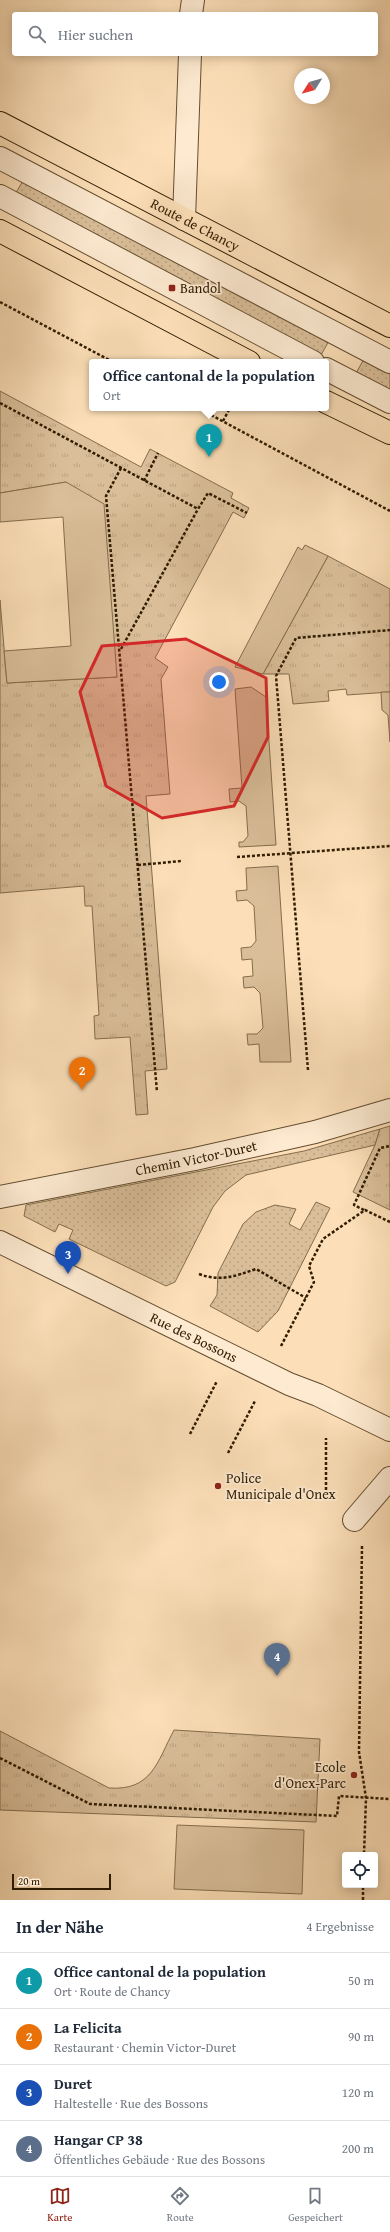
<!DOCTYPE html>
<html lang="de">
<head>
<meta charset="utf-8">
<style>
	:root { --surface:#fff; --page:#f2f2f3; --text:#1f2937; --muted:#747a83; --line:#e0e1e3; --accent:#8f2418 }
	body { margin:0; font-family:"Gentium Book Plus",serif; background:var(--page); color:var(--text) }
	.controls { position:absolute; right:12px; bottom:12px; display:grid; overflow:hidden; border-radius:4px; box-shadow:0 2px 10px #0003 }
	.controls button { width:36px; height:36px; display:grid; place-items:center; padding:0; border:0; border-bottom:1px solid var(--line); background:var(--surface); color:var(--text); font:20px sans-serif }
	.compass { position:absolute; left:294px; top:68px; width:36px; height:36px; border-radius:50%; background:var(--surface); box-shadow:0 2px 10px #0003; rotate:233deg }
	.scale { position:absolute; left:12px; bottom:10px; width:99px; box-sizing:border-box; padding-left:4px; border:2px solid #301c01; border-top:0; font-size:11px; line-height:14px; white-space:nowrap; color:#301c01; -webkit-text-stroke:3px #fdead1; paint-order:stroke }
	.you { position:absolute; left:219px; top:682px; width:14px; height:14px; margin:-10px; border:3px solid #fff; border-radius:50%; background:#1a73e8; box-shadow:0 0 0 6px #1a73e833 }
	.badge { display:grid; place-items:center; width:26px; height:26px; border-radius:50%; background:var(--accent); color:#fff; font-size:13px; font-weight:700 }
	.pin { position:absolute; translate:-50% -33px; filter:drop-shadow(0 1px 2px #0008) }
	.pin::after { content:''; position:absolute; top:21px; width:14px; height:12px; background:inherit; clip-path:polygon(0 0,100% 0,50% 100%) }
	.popup { position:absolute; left:89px; top:359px; width:240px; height:52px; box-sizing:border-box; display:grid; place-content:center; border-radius:4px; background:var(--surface); filter:drop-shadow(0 1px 3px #0005); font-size:13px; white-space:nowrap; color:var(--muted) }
	.popup b { font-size:15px; color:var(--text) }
	.popup::after { content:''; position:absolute; left:50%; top:100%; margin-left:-8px; border:8px solid transparent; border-top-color:var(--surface) }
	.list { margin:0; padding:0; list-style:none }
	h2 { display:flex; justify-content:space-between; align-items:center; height:52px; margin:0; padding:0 16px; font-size:17px }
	h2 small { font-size:13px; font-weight:400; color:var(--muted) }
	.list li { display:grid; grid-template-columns:26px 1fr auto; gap:12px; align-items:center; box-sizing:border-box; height:56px; padding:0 16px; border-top:1px solid var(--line) }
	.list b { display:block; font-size:15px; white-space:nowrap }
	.list p { margin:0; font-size:13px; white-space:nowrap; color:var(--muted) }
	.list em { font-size:13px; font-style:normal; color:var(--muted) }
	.icon { flex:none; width:22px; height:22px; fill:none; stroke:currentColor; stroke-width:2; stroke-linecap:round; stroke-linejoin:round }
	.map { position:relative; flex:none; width:390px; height:1900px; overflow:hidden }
	.search { position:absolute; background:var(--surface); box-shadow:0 2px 10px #0003; left:12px; right:12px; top:12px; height:44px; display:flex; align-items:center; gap:10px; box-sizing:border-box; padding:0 14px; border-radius:4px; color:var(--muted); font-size:15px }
	.sheet { height:276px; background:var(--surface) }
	nav { display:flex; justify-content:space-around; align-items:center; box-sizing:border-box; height:56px; border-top:1px solid var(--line); background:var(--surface); font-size:11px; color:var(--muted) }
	nav a { display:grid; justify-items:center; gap:2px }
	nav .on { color:var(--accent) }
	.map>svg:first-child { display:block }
</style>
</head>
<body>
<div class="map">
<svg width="390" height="1900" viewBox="0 0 390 1900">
	<defs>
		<pattern id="grass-dots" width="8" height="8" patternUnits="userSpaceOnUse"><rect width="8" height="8" fill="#d9be99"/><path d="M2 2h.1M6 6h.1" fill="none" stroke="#bba382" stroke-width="1.8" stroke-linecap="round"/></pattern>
		<pattern id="park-tufts" width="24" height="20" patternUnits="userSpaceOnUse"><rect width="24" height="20" fill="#d9be99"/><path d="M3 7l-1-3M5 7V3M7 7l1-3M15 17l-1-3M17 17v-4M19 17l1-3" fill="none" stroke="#bba382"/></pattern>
	</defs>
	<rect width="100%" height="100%" fill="#fcdfb8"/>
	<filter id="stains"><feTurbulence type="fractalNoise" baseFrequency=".005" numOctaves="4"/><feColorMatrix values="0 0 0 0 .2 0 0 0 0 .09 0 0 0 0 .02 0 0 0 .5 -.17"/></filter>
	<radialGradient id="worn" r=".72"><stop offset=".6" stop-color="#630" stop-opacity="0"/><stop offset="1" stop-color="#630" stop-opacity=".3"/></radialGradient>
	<!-- grass -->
	<g fill="url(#grass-dots)" stroke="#846d4d">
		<path d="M24,179L330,339L320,357L14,196Z"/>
		<path d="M365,357L390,370V393L355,375Z"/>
		<path d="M380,1129L375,1145L246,1175L225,1191L213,1207L175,1282L166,1286L69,1239L73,1230L59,1224L55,1232L24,1216L26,1205L304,1151Z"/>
		<path d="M316,1202L330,1208L278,1311L258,1332L210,1306L217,1295L218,1273L243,1224L256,1212L275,1205L296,1209L289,1224L300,1230Z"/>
	</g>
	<!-- park -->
	<g fill="url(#park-tufts)" stroke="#846d4d">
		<path d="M0,391L141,467L150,449L233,493L231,498L249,508L244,518L233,512L155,658L168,667L161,679L170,794L146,796L167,1069L145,1071L148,1114L136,1115L130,1037L95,1039L94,1016L99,1015L92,906H85L84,886L0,893V600L7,683L117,677L66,482L0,493Z"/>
		<path d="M328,556L390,589V692L347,695L346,689L328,691L329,701L293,704L289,674H263Z"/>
		<path d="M390,1126V1210L353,1192L375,1145L380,1129Z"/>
		<path d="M174,1730L320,1739L316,1822L0,1810V1731L109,1788C152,1791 157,1762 174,1730Z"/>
	</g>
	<!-- garden -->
	<g fill="#d9be99" stroke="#846d4d">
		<path d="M66,482L104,504L117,677L7,683L4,651L71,646L63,517L0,522V493Z"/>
		<path d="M305,545L328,556L263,674L235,667L298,547L302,550Z"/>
		<path d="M251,687L266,697L276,845L239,847V842H243L248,836L246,806L239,801L230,802L229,789L242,788L235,689Z"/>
		<path d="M381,692H390V742L388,715L382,710Z"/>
		<path d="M278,866L291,1062H260L259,1044L248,1045L247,1034H257L263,1028L260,993L254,987L244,988L243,977L253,976L252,959L242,960L241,948L251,947L256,941L254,906L247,900L237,901L236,891L247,890L246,868Z"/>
		<path d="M177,1825L304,1830L302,1894L174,1889Z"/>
	</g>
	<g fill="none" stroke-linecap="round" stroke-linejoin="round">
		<!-- minor casing -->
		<g stroke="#634d2f" stroke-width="24">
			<g id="minor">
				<path d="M191,14L193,0"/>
				<path d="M0,158L390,362"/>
				<path d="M0,196L313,362"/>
				<path d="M184,219L190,54"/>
				<path d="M326,369L390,402"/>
				<path id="s1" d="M0,1197L195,1159L315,1132L390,1110"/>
				<path id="s2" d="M0,1242L289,1384L318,1395L390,1430"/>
				<path d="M354,1520L390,1478"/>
			</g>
		</g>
		<!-- major casing -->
		<g stroke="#301c01" stroke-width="24">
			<g id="major">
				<path id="s3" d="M0,123L390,326"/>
				<path d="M0,231L249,362"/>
				<path d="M326,402L390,433"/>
			</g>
		</g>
		<!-- path -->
		<g stroke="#301c01" stroke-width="2.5" stroke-dasharray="3 2" stroke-linecap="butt">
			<path d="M0,302L113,362"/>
			<path d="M0,403L198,509L208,493L247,513"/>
			<path d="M198,408L390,511"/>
			<path d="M223,421L230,408"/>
			<path d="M121,468L106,496L157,1092"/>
			<path d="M144,481L158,453"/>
			<path d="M121,649L198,509"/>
			<path d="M237,857L390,846"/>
			<path d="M138,865L182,861"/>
			<path d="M308,1070L276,676L296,638L390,630"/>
			<path d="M364,1210L354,1205L380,1148L390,1146"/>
			<path d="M199,1274C221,1282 235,1276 256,1269L306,1298"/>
			<path d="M281,1346L314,1282L309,1266L323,1239L365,1210L390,1222"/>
			<path d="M190,1434L217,1381"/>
			<path d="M228,1453L255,1401"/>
			<path d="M326,1500V1438"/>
			<path d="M362,1546L359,1752L366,1798L364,1855"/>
			<path d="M0,1758L90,1804L337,1816L339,1796L390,1799"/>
			<path d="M363,1900V1885"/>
		</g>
		<!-- minor -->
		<use href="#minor" stroke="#fdead1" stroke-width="22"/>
		<!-- major -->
		<use href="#major" stroke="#fcdfb8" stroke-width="22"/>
	</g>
	<!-- marked area -->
	<path fill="#d62828" fill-opacity="0.2" stroke="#d62828" stroke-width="3" stroke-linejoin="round" d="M186,639L266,678L268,737L234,806L162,818L106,786L80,692L102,646Z"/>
	<!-- markers -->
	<g fill="#8f2418" stroke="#fdead1" stroke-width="1.5">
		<rect x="168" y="284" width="8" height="8" rx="2"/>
		<circle cx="218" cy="1486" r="4"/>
		<circle cx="354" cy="1775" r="4"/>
	</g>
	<g text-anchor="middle" stroke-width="3.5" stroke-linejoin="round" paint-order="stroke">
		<!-- street labels -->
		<g font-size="14" fill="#301c01" stroke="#fdead1">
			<text dy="5" stroke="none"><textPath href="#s3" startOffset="220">Route de Chancy</textPath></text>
			<text dy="5" stroke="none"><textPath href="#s1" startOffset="200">Chemin Victor-Duret</textPath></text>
			<text dy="5" stroke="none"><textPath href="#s2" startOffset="216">Rue des Bossons</textPath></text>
		</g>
		<!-- poi labels -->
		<g font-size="14" fill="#301c01" stroke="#fdead1" text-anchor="start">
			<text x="180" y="293">Bandol</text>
			<text x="226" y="1483">Police<tspan x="226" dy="16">Municipale d'Onex</tspan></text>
			<text x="346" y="1772" text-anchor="end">Ecole<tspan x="346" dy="16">d'Onex-Parc</tspan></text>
		</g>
	</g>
	<rect width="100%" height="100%" filter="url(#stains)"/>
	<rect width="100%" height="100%" fill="url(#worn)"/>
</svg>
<div class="controls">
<button><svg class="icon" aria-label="locate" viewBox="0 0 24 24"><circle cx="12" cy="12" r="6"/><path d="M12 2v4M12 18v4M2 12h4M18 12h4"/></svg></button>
</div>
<svg class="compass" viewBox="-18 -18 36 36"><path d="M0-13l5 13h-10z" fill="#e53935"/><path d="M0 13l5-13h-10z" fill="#747a83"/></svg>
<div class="scale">20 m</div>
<div class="you"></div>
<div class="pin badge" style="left:209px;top:457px;background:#0f9aa8">1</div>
<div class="popup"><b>Office cantonal de la population</b>Ort</div>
<div class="pin badge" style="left:82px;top:1090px;background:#e8710a">2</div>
<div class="pin badge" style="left:68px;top:1274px;background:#1a4fb4">3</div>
<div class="pin badge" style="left:277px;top:1676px;background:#5c6f8a">4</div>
<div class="search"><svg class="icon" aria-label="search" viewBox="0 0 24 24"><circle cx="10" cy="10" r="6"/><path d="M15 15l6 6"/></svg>Hier suchen</div>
</div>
<section class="sheet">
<h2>In der Nähe<small>4 Ergebnisse</small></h2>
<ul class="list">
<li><span class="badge" style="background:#0f9aa8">1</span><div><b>Office cantonal de la population</b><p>Ort · Route de Chancy</p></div><em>50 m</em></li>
<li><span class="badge" style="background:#e8710a">2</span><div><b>La Felicita</b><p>Restaurant · Chemin Victor-Duret</p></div><em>90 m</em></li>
<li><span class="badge" style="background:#1a4fb4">3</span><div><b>Duret</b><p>Haltestelle · Rue des Bossons</p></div><em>120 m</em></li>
<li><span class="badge" style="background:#5c6f8a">4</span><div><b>Hangar CP 38</b><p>Öffentliches Gebäude · Rue des Bossons</p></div><em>200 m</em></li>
</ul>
</section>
<nav>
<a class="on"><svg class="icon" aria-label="map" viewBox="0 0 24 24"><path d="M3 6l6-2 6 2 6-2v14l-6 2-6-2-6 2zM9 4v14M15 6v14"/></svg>Karte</a>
<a><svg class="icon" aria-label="directions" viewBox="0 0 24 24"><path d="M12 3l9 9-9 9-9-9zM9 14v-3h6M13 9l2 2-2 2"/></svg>Route</a>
<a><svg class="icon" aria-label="saved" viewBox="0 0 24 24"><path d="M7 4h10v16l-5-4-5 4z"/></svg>Gespeichert</a>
</nav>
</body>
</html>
